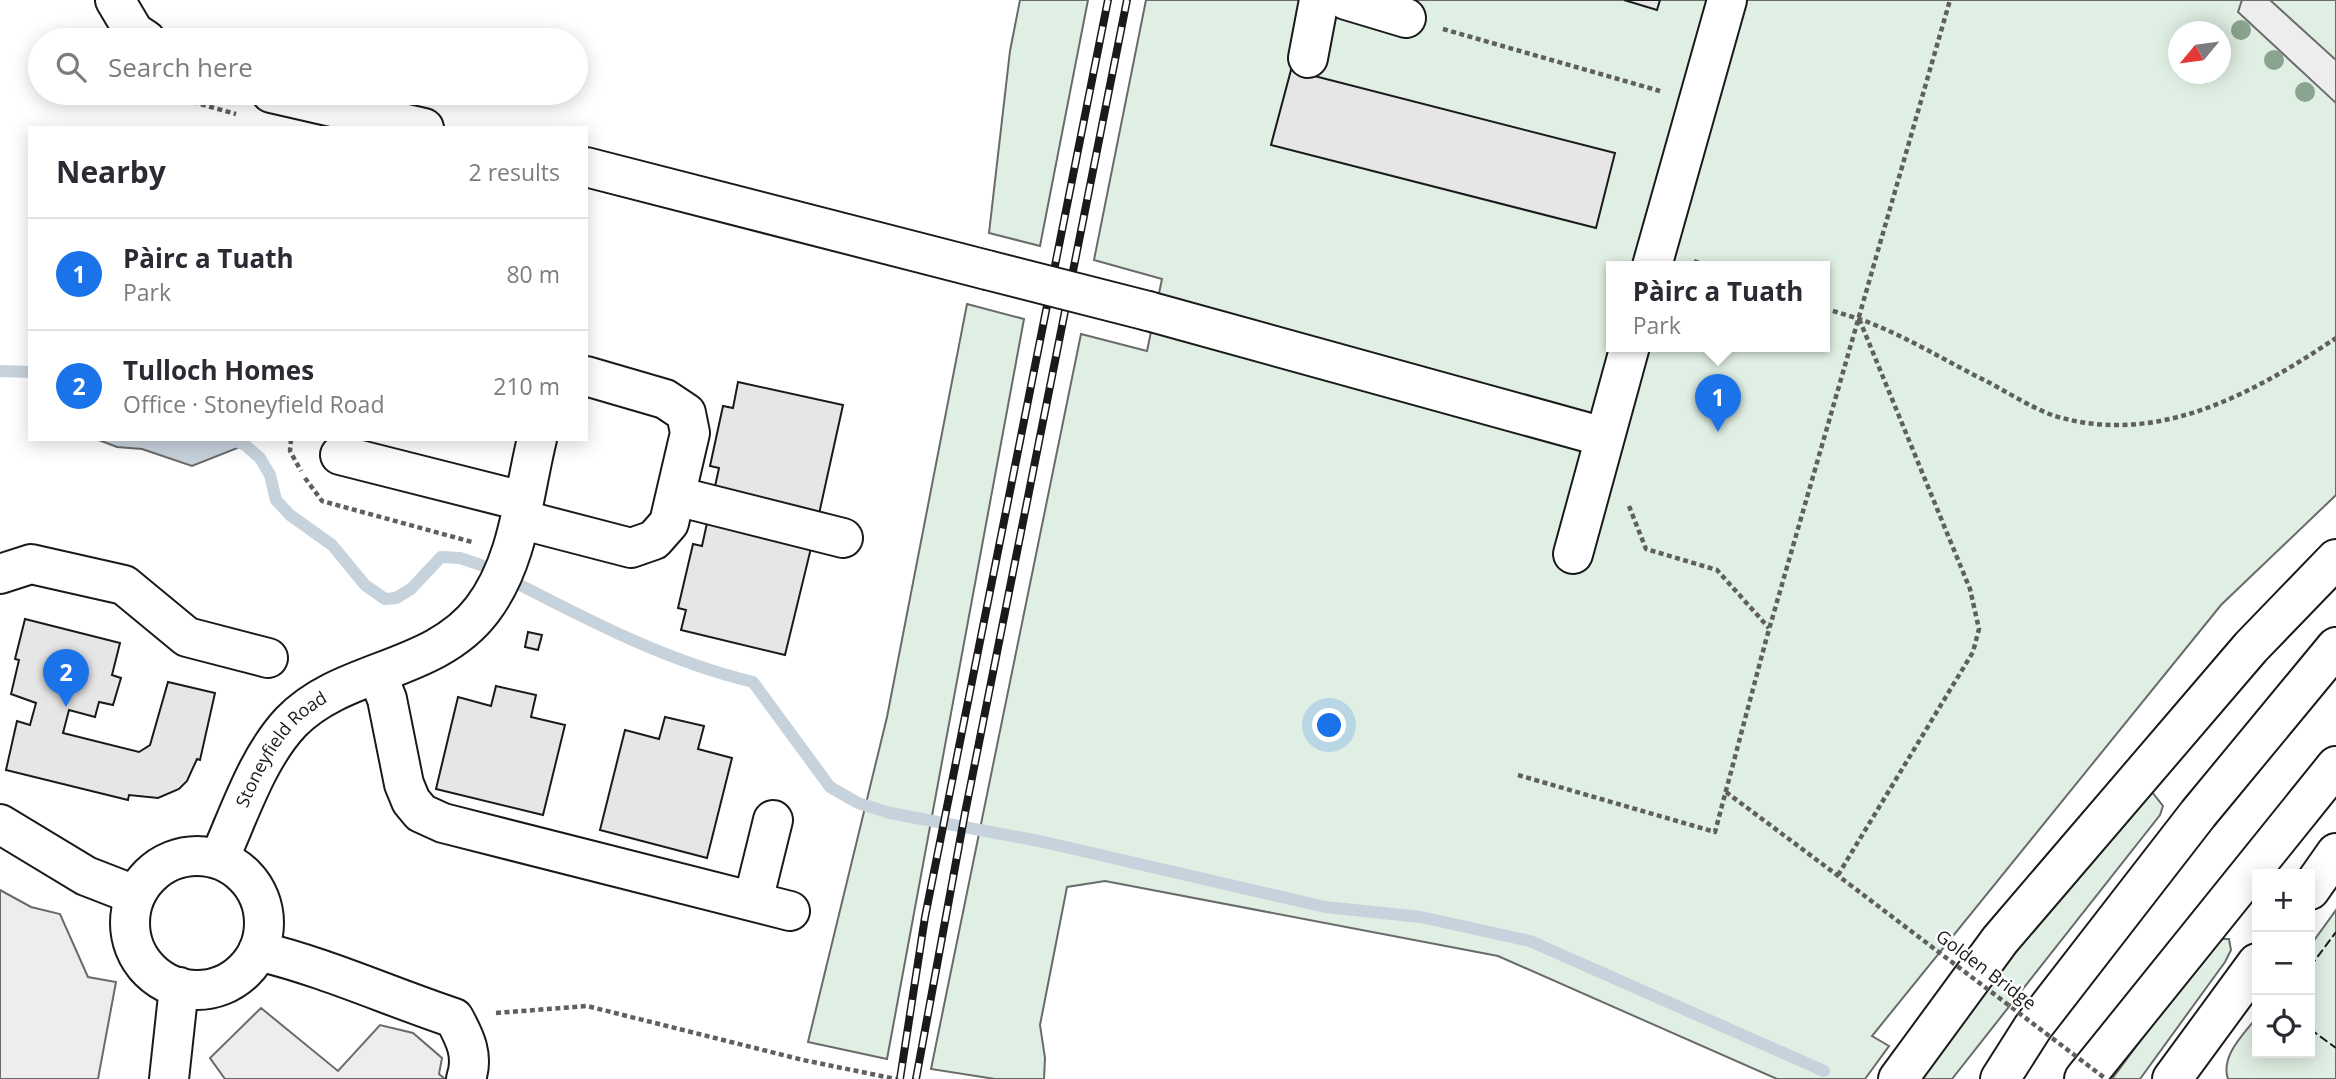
<!DOCTYPE html>
<html lang="en">
<head>
<meta charset="utf-8">
<style>
	:root { --surface:#fff; --page:#f2f2f3; --text:#2b2b33; --muted:#7c7c81; --line:#e1e1e2; --accent:#1a73e8 }
	body { margin:0; font-family:"Open Sans",sans-serif; background:var(--page); color:var(--text) }
	.controls { position:absolute; right:21px; bottom:21px; display:grid; overflow:hidden; border-radius:0px; box-shadow:0 4px 18px #0003 }
	.controls button { width:63px; height:63px; display:grid; place-items:center; padding:0; border:0; border-bottom:2px solid var(--line); background:var(--surface); color:var(--text); font:35px sans-serif }
	.compass { position:absolute; left:2168px; top:21px; width:63px; height:63px; border-radius:50%; background:var(--surface); box-shadow:0 4px 18px #0003; rotate:241deg }
	.you { position:absolute; left:1330px; top:726px; width:24px; height:24px; margin:-18px; border:5px solid #fff; border-radius:50%; background:#1a73e8; box-shadow:0 0 0 10px #1a73e833 }
	.badge { display:grid; place-items:center; width:46px; height:46px; border-radius:50%; background:var(--accent); color:#fff; font-size:23px; font-weight:700 }
	.pin { position:absolute; translate:-50% -58px; filter:drop-shadow(0 2px 4px #0008) }
	.pin::after { content:''; position:absolute; top:37px; width:24px; height:21px; background:inherit; clip-path:polygon(0 0,100% 0,50% 100%) }
	.popup { position:absolute; left:1606px; top:261px; width:224px; height:91px; box-sizing:border-box; display:grid; place-content:center; border-radius:0px; background:var(--surface); filter:drop-shadow(0 2px 5px #0005); font-size:23px; white-space:nowrap; color:var(--muted) }
	.popup b { font-size:26px; color:var(--text) }
	.popup::after { content:''; position:absolute; left:50%; top:100%; margin-left:-14px; border:14px solid transparent; border-top-color:var(--surface) }
	.list { margin:0; padding:0; list-style:none }
	h2 { display:flex; justify-content:space-between; align-items:center; height:91px; margin:0; padding:0 28px; font-size:30px }
	h2 small { font-size:23px; font-weight:400; color:var(--muted) }
	.list li { display:grid; grid-template-columns:46px 1fr auto; gap:21px; align-items:center; box-sizing:border-box; height:112px; padding:0 28px; border-top:2px solid var(--line) }
	.list b { display:block; font-size:26px; white-space:nowrap }
	.list p { margin:0; font-size:23px; white-space:nowrap; color:var(--muted) }
	.list em { font-size:23px; font-style:normal; color:var(--muted) }
	.icon { flex:none; width:38px; height:38px; fill:none; stroke:currentColor; stroke-width:2; stroke-linecap:round; stroke-linejoin:round }
	.map { position:relative; flex:none; width:2336px; height:1079px; overflow:hidden }
	.search { position:absolute; background:var(--surface); box-shadow:0 4px 18px #0003; left:28px; top:28px; width:560px; height:77px; display:flex; align-items:center; gap:18px; box-sizing:border-box; padding:0 24px; border-radius:38px; color:var(--muted); font-size:26px }
	.panel { position:absolute; background:var(--surface); box-shadow:0 4px 18px #0003; left:28px; top:126px; width:560px; height:315px; border-radius:0px }
	.map>svg:first-child { display:block }
</style>
</head>
<body>
<div class="map">
<svg width="2336" height="1079" viewBox="0 0 2336 1079">
	<rect width="100%" height="100%" fill="#fff"/>
	<!-- green -->
	<g fill="#e0efe3" stroke="#6a6a6a" stroke-width="2" fill-rule="evenodd">
		<path d="M1020,0H1088L1040,246L989,233L1010,51Z"/>
		<path d="M1146,0H2336V495L2221,605L1872,1036L1889,1046L1865,1079H1777L1498,956L1105,881L1067,887L1040,1025L1045,1058L1044,1079H995L931,1069L1081,334L1147,351L1162,279L1094,260ZM2178,32H2220V74H2178ZM1611,266H1825V346H1611Z"/>
		<path d="M967,304L1024,319L887,1059L808,1042L887,717Z"/>
		<path d="M2152,792L2163,806L2160,815L1952,1079H1918L2004,960L2144,793Z"/>
		<path d="M2336,910V1079H2228C2220,1056 2244,1034 2257,1017V1053H2310V946Z"/>
		<path d="M2223,939H2229L2231,950L2225,962L2140,1079H2112L2197,964L2211,947Z"/>
	</g>
	<!-- parking -->
	<g fill="#ededed" stroke="#6a6a6a" stroke-width="2">
		<path d="M2242,0H2270L2336,60V103L2238,12Z"/>
		<path d="M0,890L31,907L60,914L88,977L116,982L98,1079H0Z"/>
		<path d="M261,1008L338,1071L380,1025L413,1033L442,1058L439,1074L445,1079H225L210,1058Z"/>
	</g>
	<!-- water -->
	<path fill="#c6d2dc" stroke="#6a6a6a" stroke-width="2" d="M96,439H242L245,445L192,466L142,449L117,447Z"/>
	<g fill="none" stroke-linecap="round" stroke-linejoin="round">
		<!-- stream -->
		<g stroke="#c6d2dc" stroke-width="12">
			<path d="M0,371L30,372"/>
			<path d="M231,439L245,445L260,458L270,475L276,500L290,515L332,545L365,585L385,599L396,598L411,589L441,557L460,558L481,565C570,610 656,659 753,682L830,787L858,803L890,813L1044,842L1325,907L1421,917L1530,941L1824,1071"/>
		</g>
	</g>
	<!-- building -->
	<g fill="#e6e6e6" stroke="#1a1a1a" stroke-width="2">
		<path d="M1624,0H1660L1657,10Z"/>
		<path d="M1291,70L1615,153L1596,228L1271,145Z"/>
		<path d="M738,382L843,405L819,514L714,491L719,468L710,466L723,406L733,408Z"/>
		<path d="M707,523L811,548L785,655L681,630L686,610L678,608L693,544L702,546Z"/>
		<path d="M25,619L120,643L112,675L121,678L113,705L99,702L95,717L69,710L63,733L139,752L150,745L168,682L215,693L200,760L197,759L187,781L179,789L158,798L129,795L128,800L6,770L17,721L30,725L36,703L11,694L19,660L15,659Z"/>
		<path d="M528,632L542,635L538,650L525,647Z"/>
		<path d="M496,686L536,695L531,717L565,725L543,815L436,789L458,697L491,706Z"/>
		<path d="M665,717L704,726L698,749L732,758L707,858L600,830L625,730L659,739Z"/>
	</g>
	<g fill="none" stroke-linecap="round" stroke-linejoin="round">
		<!-- minor casing -->
		<g stroke="#1a1a1a" stroke-width="42">
			<g id="minor">
				<path d="M115,0L134,32L146,40"/>
				<path d="M1346,0L1406,18"/>
				<path d="M1308,58L1319,0"/>
				<path d="M271,93L424,128"/>
				<path d="M586,167L987,270"/>
				<path d="M1652,266L1727,0"/>
				<path d="M1148,311L1604,437"/>
				<path d="M340,455L522,501"/>
				<path d="M676,496L843,538"/>
				<path d="M523,520L631,548L654,540L669,523L690,433L686,413L665,399L586,376"/>
				<path d="M1573,554L1630,346"/>
				<path d="M0,574L31,564L124,585L187,637L268,658"/>
				<path d="M377,674L387,699L404,784L411,801L421,813L443,823L790,911"/>
				<path d="M0,824L86,876L135,895"/>
				<circle cx="197" cy="923" r="67"/>
				<path id="s1" d="M219,859C239,815 257,758 291,722C343,668 434,673 482,610C519,562 523,496 537,439"/>
				<path d="M753,901L773,820"/>
				<path d="M258,951C325,967 388,996 454,1018C465,1038 474,1056 466,1079"/>
				<path d="M169,1079L179,987"/>
			</g>
		</g>
		<!-- highway casing -->
		<g stroke="#1a1a1a" stroke-width="42">
			<g id="highway">
				<path d="M2310,890L2336,853"/>
				<path d="M1898,1079L2000,940L2251,647L2336,559"/>
				<path d="M2000,1079L2033,1027L2198,814L2336,647"/>
				<path d="M2084,1079L2336,766"/>
				<path d="M2172,1079L2257,963"/>
			</g>
		</g>
		<!-- path -->
		<g stroke="#5f5f5f" stroke-width="4.5" stroke-dasharray="5 3.5" stroke-linecap="butt">
			<path d="M1443,29L1660,91"/>
			<path d="M160,93L236,114"/>
			<path d="M1694,261L1706,266"/>
			<path d="M1825,308C1841,314 1859,318 1875,325C1912,340 1948,362 1984,380C2006,391 2031,408 2055,416C2158,447 2254,393 2336,338"/>
			<path d="M291,439L290,451L301,471"/>
			<path d="M305,478L322,501L472,542"/>
			<path d="M1629,506L1646,549L1717,570L1769,628"/>
			<path d="M1518,775L1715,832L1766,640L1950,0"/>
			<path d="M1726,792L1849,884"/>
			<path d="M1838,875L1973,652L1979,629L1970,589L1860,321"/>
			<path d="M496,1013L587,1006L803,1060L896,1079"/>
		</g>
		<!-- minor -->
		<use href="#minor" stroke="#fff" stroke-width="38"/>
		<!-- highway -->
		<use href="#highway" stroke="#fff" stroke-width="38"/>
		<!-- rail casing -->
		<g stroke="#1a1a1a" stroke-width="8">
			<g id="rail">
				<path d="M900,1079L925,917L1108,0"/>
				<path d="M916,1079L965,813L1127,0"/>
			</g>
		</g>
		<!-- rail -->
		<use href="#rail" stroke="#fff" stroke-width="5" stroke-dasharray="16" stroke-linecap="butt"/>
		<!-- minor-bridge casing -->
		<g stroke="#1a1a1a" stroke-width="42" stroke-linecap="butt">
			<path id="minor-bridge" d="M987,270L1148,311"/>
		</g>
		<!-- path-bridge -->
		<path stroke="#5f5f5f" stroke-width="4.5" stroke-dasharray="5 3.5" stroke-linecap="butt" d="M1849,884L2106,1079"/>
		<!-- minor-bridge -->
		<use href="#minor-bridge" stroke="#fff" stroke-width="38"/>
		<!-- fence -->
		<g stroke="#1a1a1a" stroke-width="2" stroke-dasharray="9 3.5" stroke-linecap="butt">
			<path d="M2310,967L2336,932"/>
			<path d="M2310,1029L2336,1048"/>
		</g>
	</g>
	<!-- trees -->
	<g fill="#8aa48f">
		<circle cx="2241" cy="30" r="10"/>
		<circle cx="2274" cy="60" r="10"/>
		<circle cx="2305" cy="92" r="10"/>
	</g>
	<g text-anchor="middle" stroke-width="5" stroke-linejoin="round" paint-order="stroke">
		<!-- street labels -->
		<g font-size="18" fill="#1a1a1a" stroke="#fff">
			<text dy="6" stroke="none"><textPath href="#s1" startOffset="128">Stoneyfield Road</textPath></text>
			<text transform="translate(1986 970) rotate(37)" y="6">Golden Bridge</text>
		</g>
	</g>
</svg>
<div class="controls">
<button>+</button>
<button>−</button>
<button><svg class="icon" aria-label="locate" viewBox="0 0 24 24"><circle cx="12" cy="12" r="6"/><path d="M12 2v4M12 18v4M2 12h4M18 12h4"/></svg></button>
</div>
<svg class="compass" viewBox="-18 -18 36 36"><path d="M0-13l5 13h-10z" fill="#e53935"/><path d="M0 13l5-13h-10z" fill="#7c7c81"/></svg>
<div class="you"></div>
<div class="pin badge" style="left:1718px;top:432px">1</div>
<div class="popup"><b>Pàirc a Tuath</b>Park</div>
<div class="pin badge" style="left:66px;top:707px">2</div>
<div class="search"><svg class="icon" aria-label="search" viewBox="0 0 24 24"><circle cx="10" cy="10" r="6"/><path d="M15 15l6 6"/></svg>Search here</div>
<section class="panel">
<h2>Nearby<small>2 results</small></h2>
<ul class="list">
<li><span class="badge">1</span><div><b>Pàirc a Tuath</b><p>Park</p></div><em>80 m</em></li>
<li><span class="badge">2</span><div><b>Tulloch Homes</b><p>Office · Stoneyfield Road</p></div><em>210 m</em></li>
</ul>
</section>
</div>
</body>
</html>
